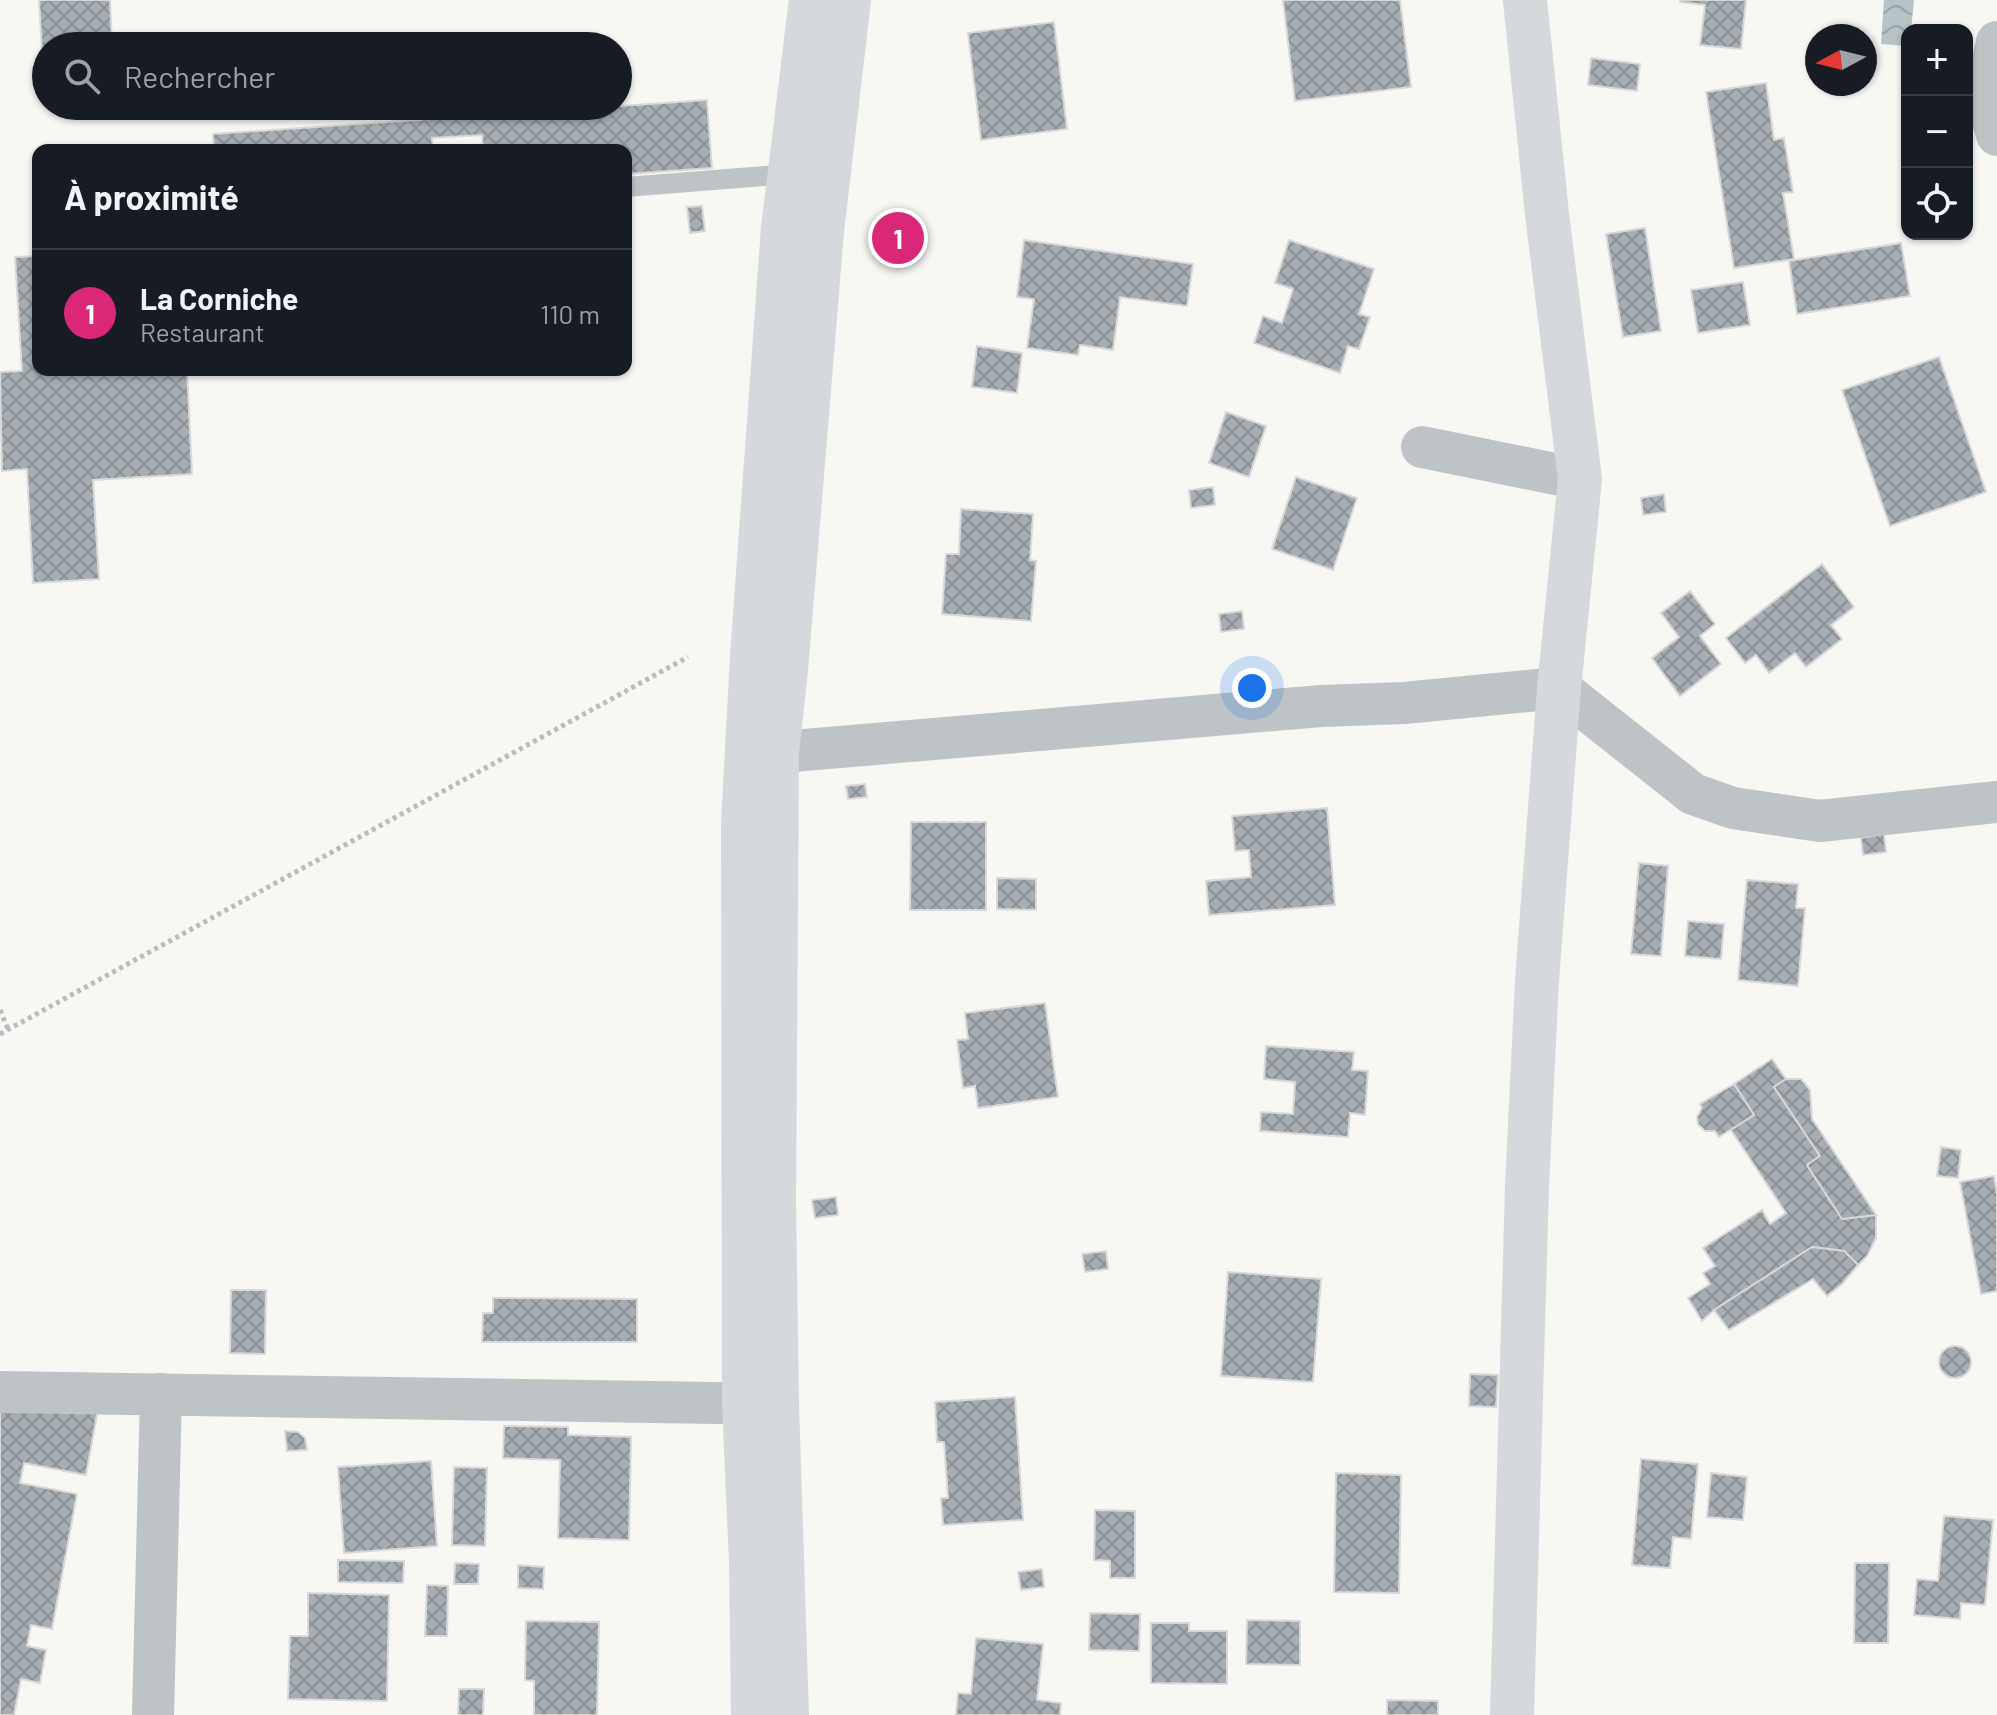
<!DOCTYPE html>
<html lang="fr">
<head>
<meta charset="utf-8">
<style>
	:root { --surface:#171b24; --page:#20242c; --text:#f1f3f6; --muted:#9ea1a6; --line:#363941; --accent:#db2777 }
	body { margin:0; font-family:Barlow,sans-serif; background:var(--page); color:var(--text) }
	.controls { position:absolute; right:24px; top:24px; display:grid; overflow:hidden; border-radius:16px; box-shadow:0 2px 6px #0004 }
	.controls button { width:72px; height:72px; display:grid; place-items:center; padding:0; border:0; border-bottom:2px solid var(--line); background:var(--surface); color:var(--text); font:40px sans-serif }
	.compass { position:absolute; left:1805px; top:24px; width:72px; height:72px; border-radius:50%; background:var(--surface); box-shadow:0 2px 6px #0004; rotate:263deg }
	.you { position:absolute; left:1252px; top:688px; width:28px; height:28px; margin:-20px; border:6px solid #fff; border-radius:50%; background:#1a73e8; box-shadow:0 0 0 12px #1a73e833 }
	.badge { display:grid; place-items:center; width:52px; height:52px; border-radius:50%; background:var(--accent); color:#fff; font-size:26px; font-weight:700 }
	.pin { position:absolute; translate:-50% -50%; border:4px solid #fff; box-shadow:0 2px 8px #0006 }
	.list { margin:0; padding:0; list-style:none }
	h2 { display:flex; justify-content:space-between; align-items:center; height:104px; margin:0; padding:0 32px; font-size:34px }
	h2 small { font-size:26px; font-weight:400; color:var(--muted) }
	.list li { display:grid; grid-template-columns:52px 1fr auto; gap:24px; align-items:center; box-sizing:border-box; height:128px; padding:0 32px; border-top:2px solid var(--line) }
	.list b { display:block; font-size:30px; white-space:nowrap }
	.list p { margin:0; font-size:26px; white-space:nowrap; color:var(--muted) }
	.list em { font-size:26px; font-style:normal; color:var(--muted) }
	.icon { flex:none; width:44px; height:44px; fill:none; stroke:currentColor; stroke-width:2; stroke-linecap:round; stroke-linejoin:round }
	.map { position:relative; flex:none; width:1997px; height:1715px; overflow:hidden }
	.search { position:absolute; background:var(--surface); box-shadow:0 2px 6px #0004; left:32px; top:32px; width:600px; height:88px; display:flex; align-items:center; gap:20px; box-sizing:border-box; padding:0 28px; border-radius:44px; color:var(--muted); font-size:30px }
	.panel { position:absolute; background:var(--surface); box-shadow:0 2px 6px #0004; left:32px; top:144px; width:600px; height:232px; border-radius:16px }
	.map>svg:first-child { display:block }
</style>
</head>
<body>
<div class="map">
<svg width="1997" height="1715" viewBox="0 0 1997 1715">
	<defs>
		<pattern id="water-waves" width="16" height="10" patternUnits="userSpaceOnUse" patternTransform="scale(2)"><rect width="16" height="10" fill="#b7c3c6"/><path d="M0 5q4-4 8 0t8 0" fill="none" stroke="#99a3a6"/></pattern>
		<pattern id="building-cross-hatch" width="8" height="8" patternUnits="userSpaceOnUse" patternTransform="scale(2)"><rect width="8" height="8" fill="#a6aeb3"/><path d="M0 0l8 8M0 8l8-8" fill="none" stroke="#8b9297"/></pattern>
	</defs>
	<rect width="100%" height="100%" fill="#f7f7f4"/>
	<!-- water -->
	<path fill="url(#water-waves)" d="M1884,0H1914L1911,30H1907V46L1881,44Z"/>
	<!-- building -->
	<g fill="url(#building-cross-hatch)" stroke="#d9d8d7" stroke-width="2">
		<path d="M39,0H110L112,46H46V67H43Z"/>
		<path d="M1283,0H1400L1411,87L1295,101Z"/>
		<path d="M1680,0H1746L1741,49L1700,45L1705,5L1680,2Z"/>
		<path d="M1054,22L1067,129L981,140L968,33Z"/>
		<path d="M1591,58L1640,64L1637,91L1588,85Z"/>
		<path d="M1766,83L1774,140L1784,138L1793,192L1783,193L1794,259L1734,268L1706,92Z"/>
		<path d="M707,100L712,168L626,174V150H483L482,135L432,138L433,150H214L213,134Z"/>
		<path d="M702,206L705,231L690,233L687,207Z"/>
		<path d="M1645,228L1661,331L1623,337L1606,234Z"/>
		<path d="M1024,240L1193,264L1187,306L1120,297L1113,350L1080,345L1078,355L1027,348L1034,299L1017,297Z"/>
		<path d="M1289,240L1374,269L1359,314L1370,317L1359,349L1348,346L1340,373L1254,343L1263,316L1282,323L1293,289L1275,283Z"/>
		<path d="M1901,243L1910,296L1797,314L1789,261Z"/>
		<path d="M38,256V370H187L192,474L93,480L99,579L33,583L27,469L2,471L0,372L22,371L15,257Z"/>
		<path d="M1743,282L1750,325L1698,333L1691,290Z"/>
		<path d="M977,346L1022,353L1017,393L972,387Z"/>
		<path d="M1939,357L1986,492L1890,526L1842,390Z"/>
		<path d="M1226,412L1266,426L1249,477L1209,463Z"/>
		<path d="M1296,477L1357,498L1333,570L1272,549Z"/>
		<path d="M1213,487L1215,505L1191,508L1189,490Z"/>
		<path d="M1664,494L1666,512L1643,515L1641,498Z"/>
		<path d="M961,509L1033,514L1030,560L1036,561L1031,621L942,614L946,554H959Z"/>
		<path d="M1822,564L1854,607L1831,625L1842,639L1806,667L1795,653L1769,673L1756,655L1745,663L1726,638Z"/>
		<path d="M1690,591L1715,624L1700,636L1721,664L1680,696L1652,658L1679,637L1661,613Z"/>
		<path d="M1242,611L1244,629L1221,632L1219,614Z"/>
		<path d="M865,784L867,797L848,799L846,786Z"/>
		<path d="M1327,808L1335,905L1209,915L1206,881L1251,877L1249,850L1235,851L1232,816Z"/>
		<path d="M911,822H986V910H910Z"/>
		<path d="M1884,834L1886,852L1863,855L1861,838Z"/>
		<path d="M1639,863L1668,866L1661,956L1631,954Z"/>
		<path d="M997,878L1036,879V910L997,909Z"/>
		<path d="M1747,880L1798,884L1796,908H1805L1798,986L1738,980Z"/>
		<path d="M1688,921L1724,924L1721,959L1685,956Z"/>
		<path d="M1045,1003L1058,1097L978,1108L975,1086L963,1088L957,1040L968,1039L965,1013Z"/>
		<path d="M1266,1046L1354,1052L1352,1070L1368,1071L1365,1115L1350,1113L1348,1137L1260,1131L1261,1112L1293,1114L1295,1082L1264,1079Z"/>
		<path d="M1772,1059L1786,1079L1774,1087L1820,1156L1807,1165L1842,1219L1876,1215V1238L1867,1256L1858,1265L1844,1251L1812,1247L1714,1310L1702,1321L1688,1298L1710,1284L1703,1273L1715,1266L1703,1248L1762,1210L1770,1224L1786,1213L1731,1130L1754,1115L1734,1084Z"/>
		<path d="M1786,1079H1801L1810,1090L1812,1119L1876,1215L1842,1219L1807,1165L1820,1156L1774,1087Z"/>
		<path d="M1734,1084L1754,1115L1719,1137L1715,1131H1705L1698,1124L1697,1117L1702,1108L1700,1104Z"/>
		<path d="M1941,1147L1961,1150L1958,1178L1937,1176Z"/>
		<path d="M1994,1176L1997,1194V1291L1981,1294L1960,1182Z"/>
		<path d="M836,1197L838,1215L815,1218L812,1200Z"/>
		<path d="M1812,1247L1844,1251L1858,1265L1842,1284L1827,1296L1813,1279L1729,1330L1714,1310Z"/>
		<path d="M1106,1251L1108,1269L1085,1272L1082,1254Z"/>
		<path d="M1228,1272L1321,1279L1313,1382L1221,1376Z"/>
		<path d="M231,1290H266L265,1354L230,1353Z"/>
		<path d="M493,1298L637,1299V1342H482L483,1313H493Z"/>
		<circle cx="1955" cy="1362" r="16"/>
		<path d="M1470,1374L1498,1375L1496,1407L1469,1406Z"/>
		<path d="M1015,1397L1023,1520L943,1525L941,1498H948L944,1442H937L935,1402Z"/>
		<path d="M0,1405L98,1409L86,1475L24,1463L20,1483L77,1494L52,1629L31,1625L27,1646L46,1650L40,1683L21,1679L14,1715H0Z"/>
		<path d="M504,1426L568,1427V1435L631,1437L629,1540L558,1538L560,1460L503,1458Z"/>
		<path d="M285,1431L298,1432L305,1438L307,1450L287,1451Z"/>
		<path d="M1641,1459L1698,1464L1691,1539L1673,1537L1670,1568L1632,1565Z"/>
		<path d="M431,1461L437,1546L344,1553L338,1467Z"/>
		<path d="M454,1467L487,1468L485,1546L452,1545Z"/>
		<path d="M1336,1473L1401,1475L1399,1593L1334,1592Z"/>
		<path d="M1711,1473L1747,1477L1743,1520L1707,1517Z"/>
		<path d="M1095,1510L1135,1511V1578H1110V1561L1094,1560Z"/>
		<path d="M1944,1516L1993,1520L1985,1605L1961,1603L1960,1619L1914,1615L1917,1579L1938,1581Z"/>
		<path d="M338,1560L404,1561L403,1583L338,1582Z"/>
		<path d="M455,1563L479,1564L478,1584H454Z"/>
		<path d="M1855,1563H1889L1888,1643H1854Z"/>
		<path d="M518,1565L544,1567L543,1589L518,1588Z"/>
		<path d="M1042,1569L1044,1587L1021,1590L1018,1572Z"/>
		<path d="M427,1585L448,1586L447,1636H425Z"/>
		<path d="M308,1593L389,1595L387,1701L288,1699L290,1636H308Z"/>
		<path d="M1090,1613L1140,1614L1139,1651L1089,1650Z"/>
		<path d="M1247,1620L1300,1621V1665L1246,1664Z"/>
		<path d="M526,1621L599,1622L597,1715H534V1681L525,1680Z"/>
		<path d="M1151,1623H1189V1631H1227V1684L1151,1683Z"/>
		<path d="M976,1638L1043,1644L1037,1700L1061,1703L1060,1715H956L958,1693L971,1694Z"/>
		<path d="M459,1689H484L483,1715H458Z"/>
		<path d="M1387,1700L1438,1701V1715H1387Z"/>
	</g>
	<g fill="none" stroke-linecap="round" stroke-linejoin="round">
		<!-- path -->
		<g stroke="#b9bcbe" stroke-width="5" stroke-dasharray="4 4" stroke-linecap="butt">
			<path d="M0,1010L8,1029"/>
			<path d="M0,1034L688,657"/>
		</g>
		<!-- lane -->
		<path stroke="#bec3c6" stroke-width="20" d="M626,187L790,174"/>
		<!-- street -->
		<g stroke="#bec3c6" stroke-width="42">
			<path d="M1997,42L1988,84L1993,121L1997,135"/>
			<path d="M1422,447L1580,479"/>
			<path d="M746,755L1321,706L1404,703L1559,688L1693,794L1733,808L1820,821L1997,802"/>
			<path d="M0,1392L777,1404"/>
			<path d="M153,1715L161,1394"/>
		</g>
		<!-- secondary -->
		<g stroke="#d5d9dc" stroke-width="44">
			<path d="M753,1715L751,1562L744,1403L743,824L752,656L783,228L811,0"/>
			<path d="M787,1715L777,1404L774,1202L777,753L786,670L822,231L849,0"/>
		</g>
		<!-- highway -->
		<path stroke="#d5d9dc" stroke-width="44" d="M1512,1715L1527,1186L1537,981L1559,688L1580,479L1547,214L1525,0"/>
	</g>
</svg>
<div class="controls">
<button>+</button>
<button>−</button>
<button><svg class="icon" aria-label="locate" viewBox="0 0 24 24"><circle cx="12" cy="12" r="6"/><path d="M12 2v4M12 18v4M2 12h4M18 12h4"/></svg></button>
</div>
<svg class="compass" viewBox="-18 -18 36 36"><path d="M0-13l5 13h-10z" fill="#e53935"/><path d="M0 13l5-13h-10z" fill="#9ea1a6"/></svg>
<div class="you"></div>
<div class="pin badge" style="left:898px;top:238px">1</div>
<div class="search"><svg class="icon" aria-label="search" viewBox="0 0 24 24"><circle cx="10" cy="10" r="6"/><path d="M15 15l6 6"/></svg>Rechercher</div>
<section class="panel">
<h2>À proximité<small></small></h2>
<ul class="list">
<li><span class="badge">1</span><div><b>La Corniche</b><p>Restaurant</p></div><em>110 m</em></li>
</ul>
</section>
</div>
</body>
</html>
